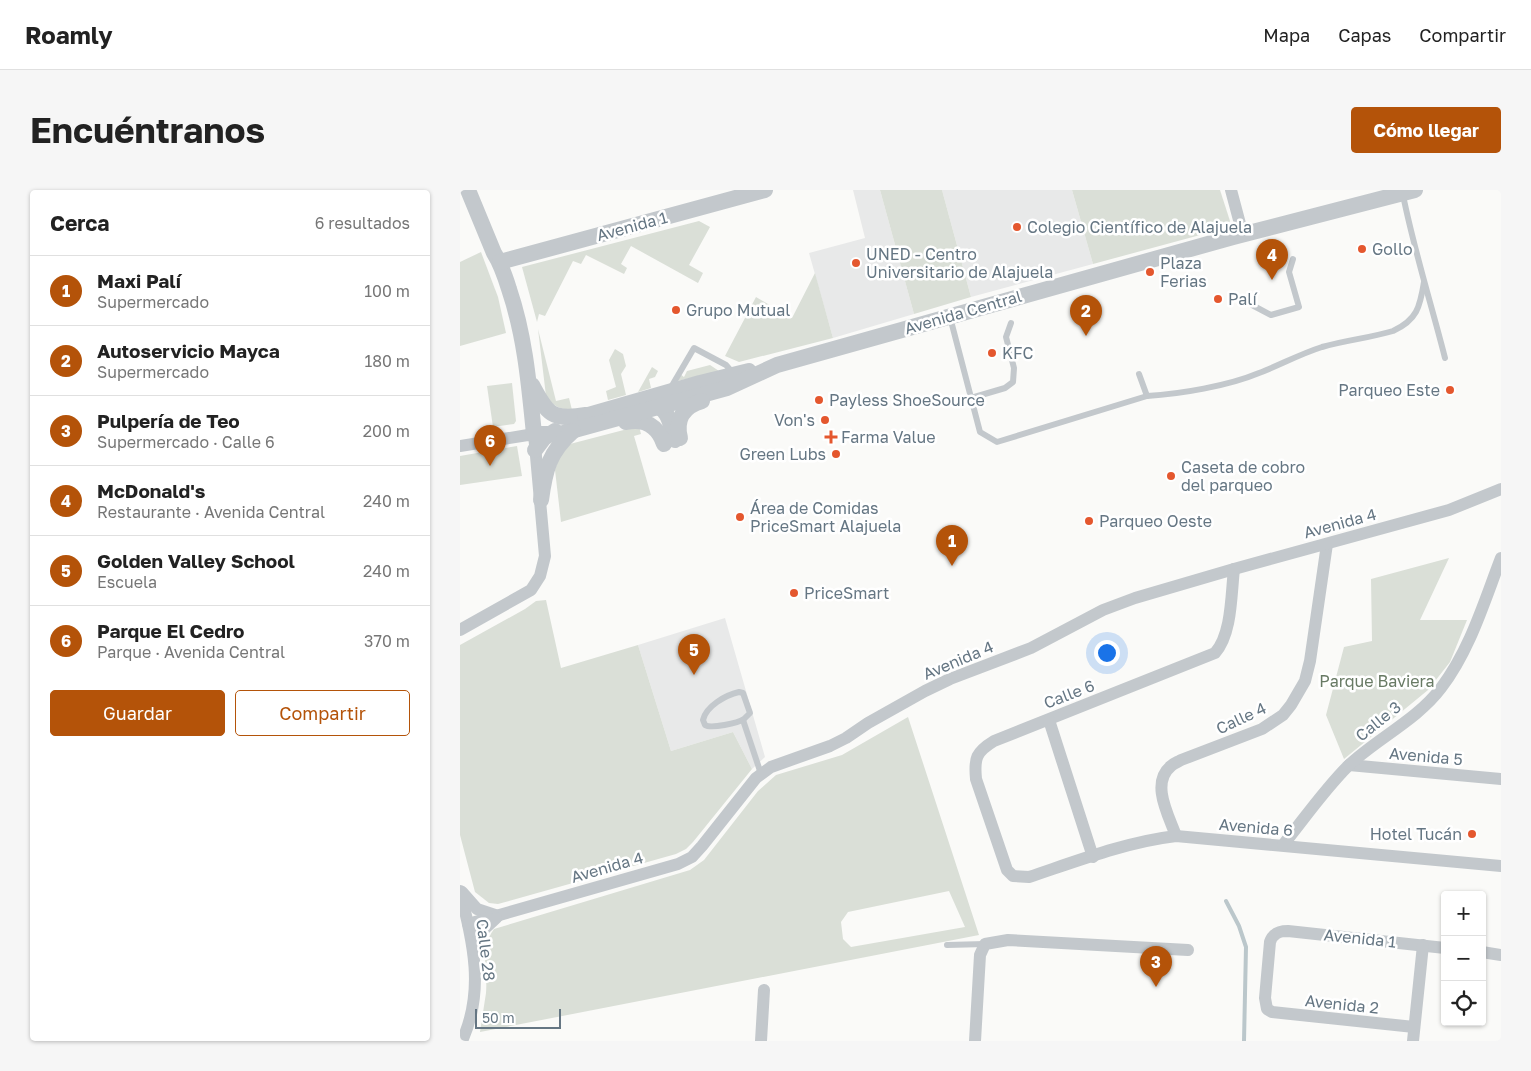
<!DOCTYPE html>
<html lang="es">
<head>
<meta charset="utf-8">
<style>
	:root { --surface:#fff; --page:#f6f6f6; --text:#222; --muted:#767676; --line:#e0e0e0; --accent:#b45309 }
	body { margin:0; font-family:"Golos Text",sans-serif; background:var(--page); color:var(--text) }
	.controls { position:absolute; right:15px; bottom:15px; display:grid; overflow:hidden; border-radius:5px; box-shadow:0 1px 4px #0004 }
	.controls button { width:45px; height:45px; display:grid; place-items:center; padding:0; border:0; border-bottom:1px solid var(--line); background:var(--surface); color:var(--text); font:25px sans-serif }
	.scale { position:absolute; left:15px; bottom:12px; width:86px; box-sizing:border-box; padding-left:5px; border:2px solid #657683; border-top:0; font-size:14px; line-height:18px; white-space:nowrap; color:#657683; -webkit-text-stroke:4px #fff; paint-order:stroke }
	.you { position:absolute; left:646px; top:462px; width:18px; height:18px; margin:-12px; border:4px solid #fff; border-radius:50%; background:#1a73e8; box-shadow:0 0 0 8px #1a73e833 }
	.badge { display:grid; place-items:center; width:32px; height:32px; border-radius:50%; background:var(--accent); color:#fff; font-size:16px; font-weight:700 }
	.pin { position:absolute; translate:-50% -41px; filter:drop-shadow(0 1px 2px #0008) }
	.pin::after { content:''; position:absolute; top:26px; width:18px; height:15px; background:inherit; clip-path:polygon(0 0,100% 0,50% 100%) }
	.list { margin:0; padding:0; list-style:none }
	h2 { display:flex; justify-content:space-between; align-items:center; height:65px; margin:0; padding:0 20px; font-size:21px }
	h2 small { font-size:16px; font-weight:400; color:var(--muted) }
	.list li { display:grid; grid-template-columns:32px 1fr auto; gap:15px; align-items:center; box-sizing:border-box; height:70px; padding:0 20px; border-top:1px solid var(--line) }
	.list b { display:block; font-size:19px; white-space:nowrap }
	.list p { margin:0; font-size:16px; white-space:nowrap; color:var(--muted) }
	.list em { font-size:16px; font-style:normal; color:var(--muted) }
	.actions { display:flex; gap:10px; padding:15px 20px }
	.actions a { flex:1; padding:11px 0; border:1px solid var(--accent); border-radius:5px; text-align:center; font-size:18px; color:var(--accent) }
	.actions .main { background:var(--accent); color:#fff }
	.icon { flex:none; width:28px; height:28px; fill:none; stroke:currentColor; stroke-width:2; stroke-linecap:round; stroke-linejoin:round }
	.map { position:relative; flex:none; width:1041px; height:851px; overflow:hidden; border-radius:5px }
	header { display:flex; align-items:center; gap:30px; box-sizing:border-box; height:70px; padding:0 25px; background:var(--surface); border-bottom:1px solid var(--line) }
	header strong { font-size:24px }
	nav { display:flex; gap:28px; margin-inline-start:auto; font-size:18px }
	.intro { display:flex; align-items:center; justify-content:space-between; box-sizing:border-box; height:120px; padding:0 30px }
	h1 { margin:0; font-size:35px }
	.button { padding:12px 22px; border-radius:5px; background:var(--accent); color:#fff; font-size:18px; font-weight:700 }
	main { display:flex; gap:30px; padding:0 30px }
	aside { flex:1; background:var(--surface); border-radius:5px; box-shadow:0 1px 4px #0004 }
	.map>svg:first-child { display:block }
</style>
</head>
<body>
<header>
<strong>Roamly</strong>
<nav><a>Mapa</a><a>Capas</a><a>Compartir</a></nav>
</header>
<div class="intro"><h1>Encuéntranos</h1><a class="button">Cómo llegar</a></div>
<main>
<aside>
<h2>Cerca<small>6 resultados</small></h2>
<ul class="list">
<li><span class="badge">1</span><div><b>Maxi Palí</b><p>Supermercado</p></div><em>100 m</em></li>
<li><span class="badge">2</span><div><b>Autoservicio Mayca</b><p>Supermercado</p></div><em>180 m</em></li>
<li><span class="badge">3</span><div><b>Pulpería de Teo</b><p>Supermercado · Calle 6</p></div><em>200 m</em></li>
<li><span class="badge">4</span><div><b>McDonald's</b><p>Restaurante · Avenida Central</p></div><em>240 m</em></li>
<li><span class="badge">5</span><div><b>Golden Valley School</b><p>Escuela</p></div><em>240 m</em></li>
<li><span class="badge">6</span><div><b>Parque El Cedro</b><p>Parque · Avenida Central</p></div><em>370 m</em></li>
</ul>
<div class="actions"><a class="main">Guardar</a><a>Compartir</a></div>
</aside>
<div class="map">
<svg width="1041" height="851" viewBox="0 0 1041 851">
	<rect width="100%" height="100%" fill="#fafaf8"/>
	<!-- built -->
	<g fill="#e8e9e9">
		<path d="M393,0H420L454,124L373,148L349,63L405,48Z"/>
		<path d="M482,0H612L633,74L511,107Z"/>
		<path d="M265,428L305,567L292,579L273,542L211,561L178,455Z"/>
	</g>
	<!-- green -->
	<g fill="#dadfd7" fill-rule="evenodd">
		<path d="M420,0H482L511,107L454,124Z"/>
		<path d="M612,0H760L770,31L766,38L633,74Z"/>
		<path d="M239,31L250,37L229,75L243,83L238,93L171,56L161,74L167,78L164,84L126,65L121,74L113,71L85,126L79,124L77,132L62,77Z"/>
		<path d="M21,62L38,107L46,143L0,156V72Z"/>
		<path d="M355,83L373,148L279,172L265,166L296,107L332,128Z"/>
		<path d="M78,139L96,211L109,208L112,220C99,219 93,216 86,206Z"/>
		<path d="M155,159L163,164L166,176L161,184L166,205L148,210L146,201L156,197L149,170Z"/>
		<path d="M250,175L259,181L218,191L220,184L224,187L227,181Z"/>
		<path d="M192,177L198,181L195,187L189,189L191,198L178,202Z"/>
		<path d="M52,193L56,231L54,234L33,237L27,196Z"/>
		<path d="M179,236L181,244L174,246L191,305L101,332L95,280L98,269L110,254Z"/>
		<path d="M57,256L62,286L0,295V266Z"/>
		<path d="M989,368L960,430H1007L990,472L968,500L884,569L866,525L884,457L912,451L911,389Z"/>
		<path d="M86,410L101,478L178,455L211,561L273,542L292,579L233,652L226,659L216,664L38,714L29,713L15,702L0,645V455L65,419L76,411Z"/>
		<path d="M448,527L519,745L20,842C22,829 24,816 26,803C28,779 19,760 34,739L230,680L244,670L298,601L316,585L382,565ZM489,701L505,737L391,757L383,749L381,732L388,722Z"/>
	</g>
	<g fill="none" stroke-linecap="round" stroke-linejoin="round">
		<!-- stream -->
		<path stroke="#bbc7cb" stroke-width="4" d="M766,711L779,736L786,757L784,851"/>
		<!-- service -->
		<g stroke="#c3c8cc" stroke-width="6">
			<path d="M943,5C954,60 971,113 985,168"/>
			<path d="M792,115L811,125L839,117L829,82L833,69"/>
			<path d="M490,127L520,242L537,252L687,206C720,204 768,196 799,183C820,175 840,164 862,157C886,150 910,148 933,141C957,130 960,117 964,92"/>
			<path d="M679,184L687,206"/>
			<path d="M210,199L234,158L266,175L273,183"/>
			<path d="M511,208L545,198L553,192L554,178L546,147L551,133"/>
			<path d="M279,502L283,503L290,523C288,525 286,527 284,529C278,533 251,539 245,535L243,530C246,516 266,505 279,502Z"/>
			<path d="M283,530L301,584"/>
			<path d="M487,755L525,754"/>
		</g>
		<!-- minor -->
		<g stroke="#c3c8cc" stroke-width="12">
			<path d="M771,0L783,45"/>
			<path d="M0,256L74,244L85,366L80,386L71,400L0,440"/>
			<path d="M774,379C771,405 772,444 755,463L534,551C516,562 514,568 516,589L547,680L553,686L569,687C617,671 666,652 716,646L1041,676"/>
			<path d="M589,530L633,667"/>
			<path d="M889,575L1041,589"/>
			<path d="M716,646C709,626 690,593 711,576C714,573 718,572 721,570L802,539L823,525L831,515L845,491L850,471L867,354"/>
			<path d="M823,655C844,629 864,600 888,576C916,549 957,530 981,498C1010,460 1024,412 1041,368"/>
			<path d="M0,701C13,753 25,800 2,851"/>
			<path d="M2,702L17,719L38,726"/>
			<path d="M8,734L218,674L232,667L242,656L296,588L311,577L370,556L386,548L408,533L465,501L490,489L571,458L643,420L675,408L774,379L989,320L1041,299"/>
			<path d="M14,760L21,742L36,728"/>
			<path d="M1022,762L1041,765"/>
			<path d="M954,837L812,822L807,819L805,808L810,752C813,743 819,741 828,741L985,758"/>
			<path d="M301,851L304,800"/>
			<path d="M515,851L520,765L525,754L548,750L728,760"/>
			<path d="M953,851L963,755"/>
		</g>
		<!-- tertiary -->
		<g stroke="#c3c8cc" stroke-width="16">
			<path d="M8,0L34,63C41,74 45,86 49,99C65,146 69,194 74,244"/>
			<path d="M40,72L305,0"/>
			<path d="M72,195C87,224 92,231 126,225"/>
			<path d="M192,214C210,219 210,234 215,250"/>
			<path d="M125,226L240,193L289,181"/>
			<path d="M166,232C184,228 198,236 204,254"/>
			<path d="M74,244H100L267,198L317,175L773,47L955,0"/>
			<path d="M220,248C215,229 224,216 242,211"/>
			<path d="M75,260L84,248L95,241"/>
			<path d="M81,310C85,280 89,262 113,241"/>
		</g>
	</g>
	<!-- markers -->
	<g fill="#e4572e" stroke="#fff" stroke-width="2">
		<circle cx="557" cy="37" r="5"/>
		<circle cx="902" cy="59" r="5"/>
		<circle cx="396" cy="73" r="5"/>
		<circle cx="690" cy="82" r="5"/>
		<circle cx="758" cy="109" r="5"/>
		<circle cx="216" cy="120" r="5"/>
		<circle cx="532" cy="163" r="5"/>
		<circle cx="990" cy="200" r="5"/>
		<circle cx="359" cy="210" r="5"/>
		<circle cx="365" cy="230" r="5"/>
		<path d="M368.5 239.5h5v5h5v5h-5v5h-5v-5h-5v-5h5z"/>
		<circle cx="376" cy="264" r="5"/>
		<circle cx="711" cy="286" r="5"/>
		<circle cx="280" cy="327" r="5"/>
		<circle cx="629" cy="331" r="5"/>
		<circle cx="334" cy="403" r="5"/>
		<circle cx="1012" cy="644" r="5"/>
	</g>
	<g text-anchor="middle" stroke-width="5" stroke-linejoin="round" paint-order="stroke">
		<!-- street labels -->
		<g font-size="16" fill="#657683" stroke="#fff">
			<text transform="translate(172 36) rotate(-15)" y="6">Avenida 1</text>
			<text transform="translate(503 122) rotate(-16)" y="6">Avenida Central</text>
			<text transform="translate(880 333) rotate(-15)" y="6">Avenida 4</text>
			<text transform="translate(498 470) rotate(-23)" y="6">Avenida 4</text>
			<text transform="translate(609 504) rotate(-21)" y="6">Calle 6</text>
			<text transform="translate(781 528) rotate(-25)" y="6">Calle 4</text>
			<text transform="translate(918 531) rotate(-39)" y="6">Calle 3</text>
			<text transform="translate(966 566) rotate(5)" y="6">Avenida 5</text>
			<text transform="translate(796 637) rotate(5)" y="6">Avenida 6</text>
			<text transform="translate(147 677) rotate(-16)" y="6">Avenida 4</text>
			<text transform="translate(900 748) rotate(6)" y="6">Avenida 1</text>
			<text transform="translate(26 760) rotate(83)" y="6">Calle 28</text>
			<text transform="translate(882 814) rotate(6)" y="6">Avenida 2</text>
		</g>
		<!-- poi labels -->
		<g font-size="16" fill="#657683" stroke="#fff" text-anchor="start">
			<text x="567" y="43">Colegio Científico de Alajuela</text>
			<text x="912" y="65">Gollo</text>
			<text x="406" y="70">UNED - Centro<tspan x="406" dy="18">Universitario de Alajuela</tspan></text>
			<text x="700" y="79">Plaza<tspan x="700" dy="18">Ferias</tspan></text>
			<text x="768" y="115">Palí</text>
			<text x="226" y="126">Grupo Mutual</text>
			<text x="542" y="169">KFC</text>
			<text x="980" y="206" text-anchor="end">Parqueo Este</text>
			<text x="369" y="216">Payless ShoeSource</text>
			<text x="355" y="236" text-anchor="end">Von's</text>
			<text x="381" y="253">Farma Value</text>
			<text x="366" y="270" text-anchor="end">Green Lubs</text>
			<text x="721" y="283">Caseta de cobro<tspan x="721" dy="18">del parqueo</tspan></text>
			<text x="290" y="324">Área de Comidas<tspan x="290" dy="18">PriceSmart Alajuela</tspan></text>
			<text x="639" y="337">Parqueo Oeste</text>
			<text x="344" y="409">PriceSmart</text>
			<text x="1002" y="650" text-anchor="end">Hotel Tucán</text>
		</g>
		<!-- park labels -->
		<g font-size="16" fill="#687a64" stroke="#fff">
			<text x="917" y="497">Parque Baviera</text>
		</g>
	</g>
</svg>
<div class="controls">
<button>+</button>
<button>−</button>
<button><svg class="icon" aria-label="locate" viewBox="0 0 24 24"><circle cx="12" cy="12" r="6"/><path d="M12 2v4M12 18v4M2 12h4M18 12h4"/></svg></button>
</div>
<div class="scale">50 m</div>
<div class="you"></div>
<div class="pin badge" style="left:492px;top:376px">1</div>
<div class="pin badge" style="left:626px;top:146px">2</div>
<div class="pin badge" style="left:696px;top:797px">3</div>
<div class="pin badge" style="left:812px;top:90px">4</div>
<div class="pin badge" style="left:234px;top:485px">5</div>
<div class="pin badge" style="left:30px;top:276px">6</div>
</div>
</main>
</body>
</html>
